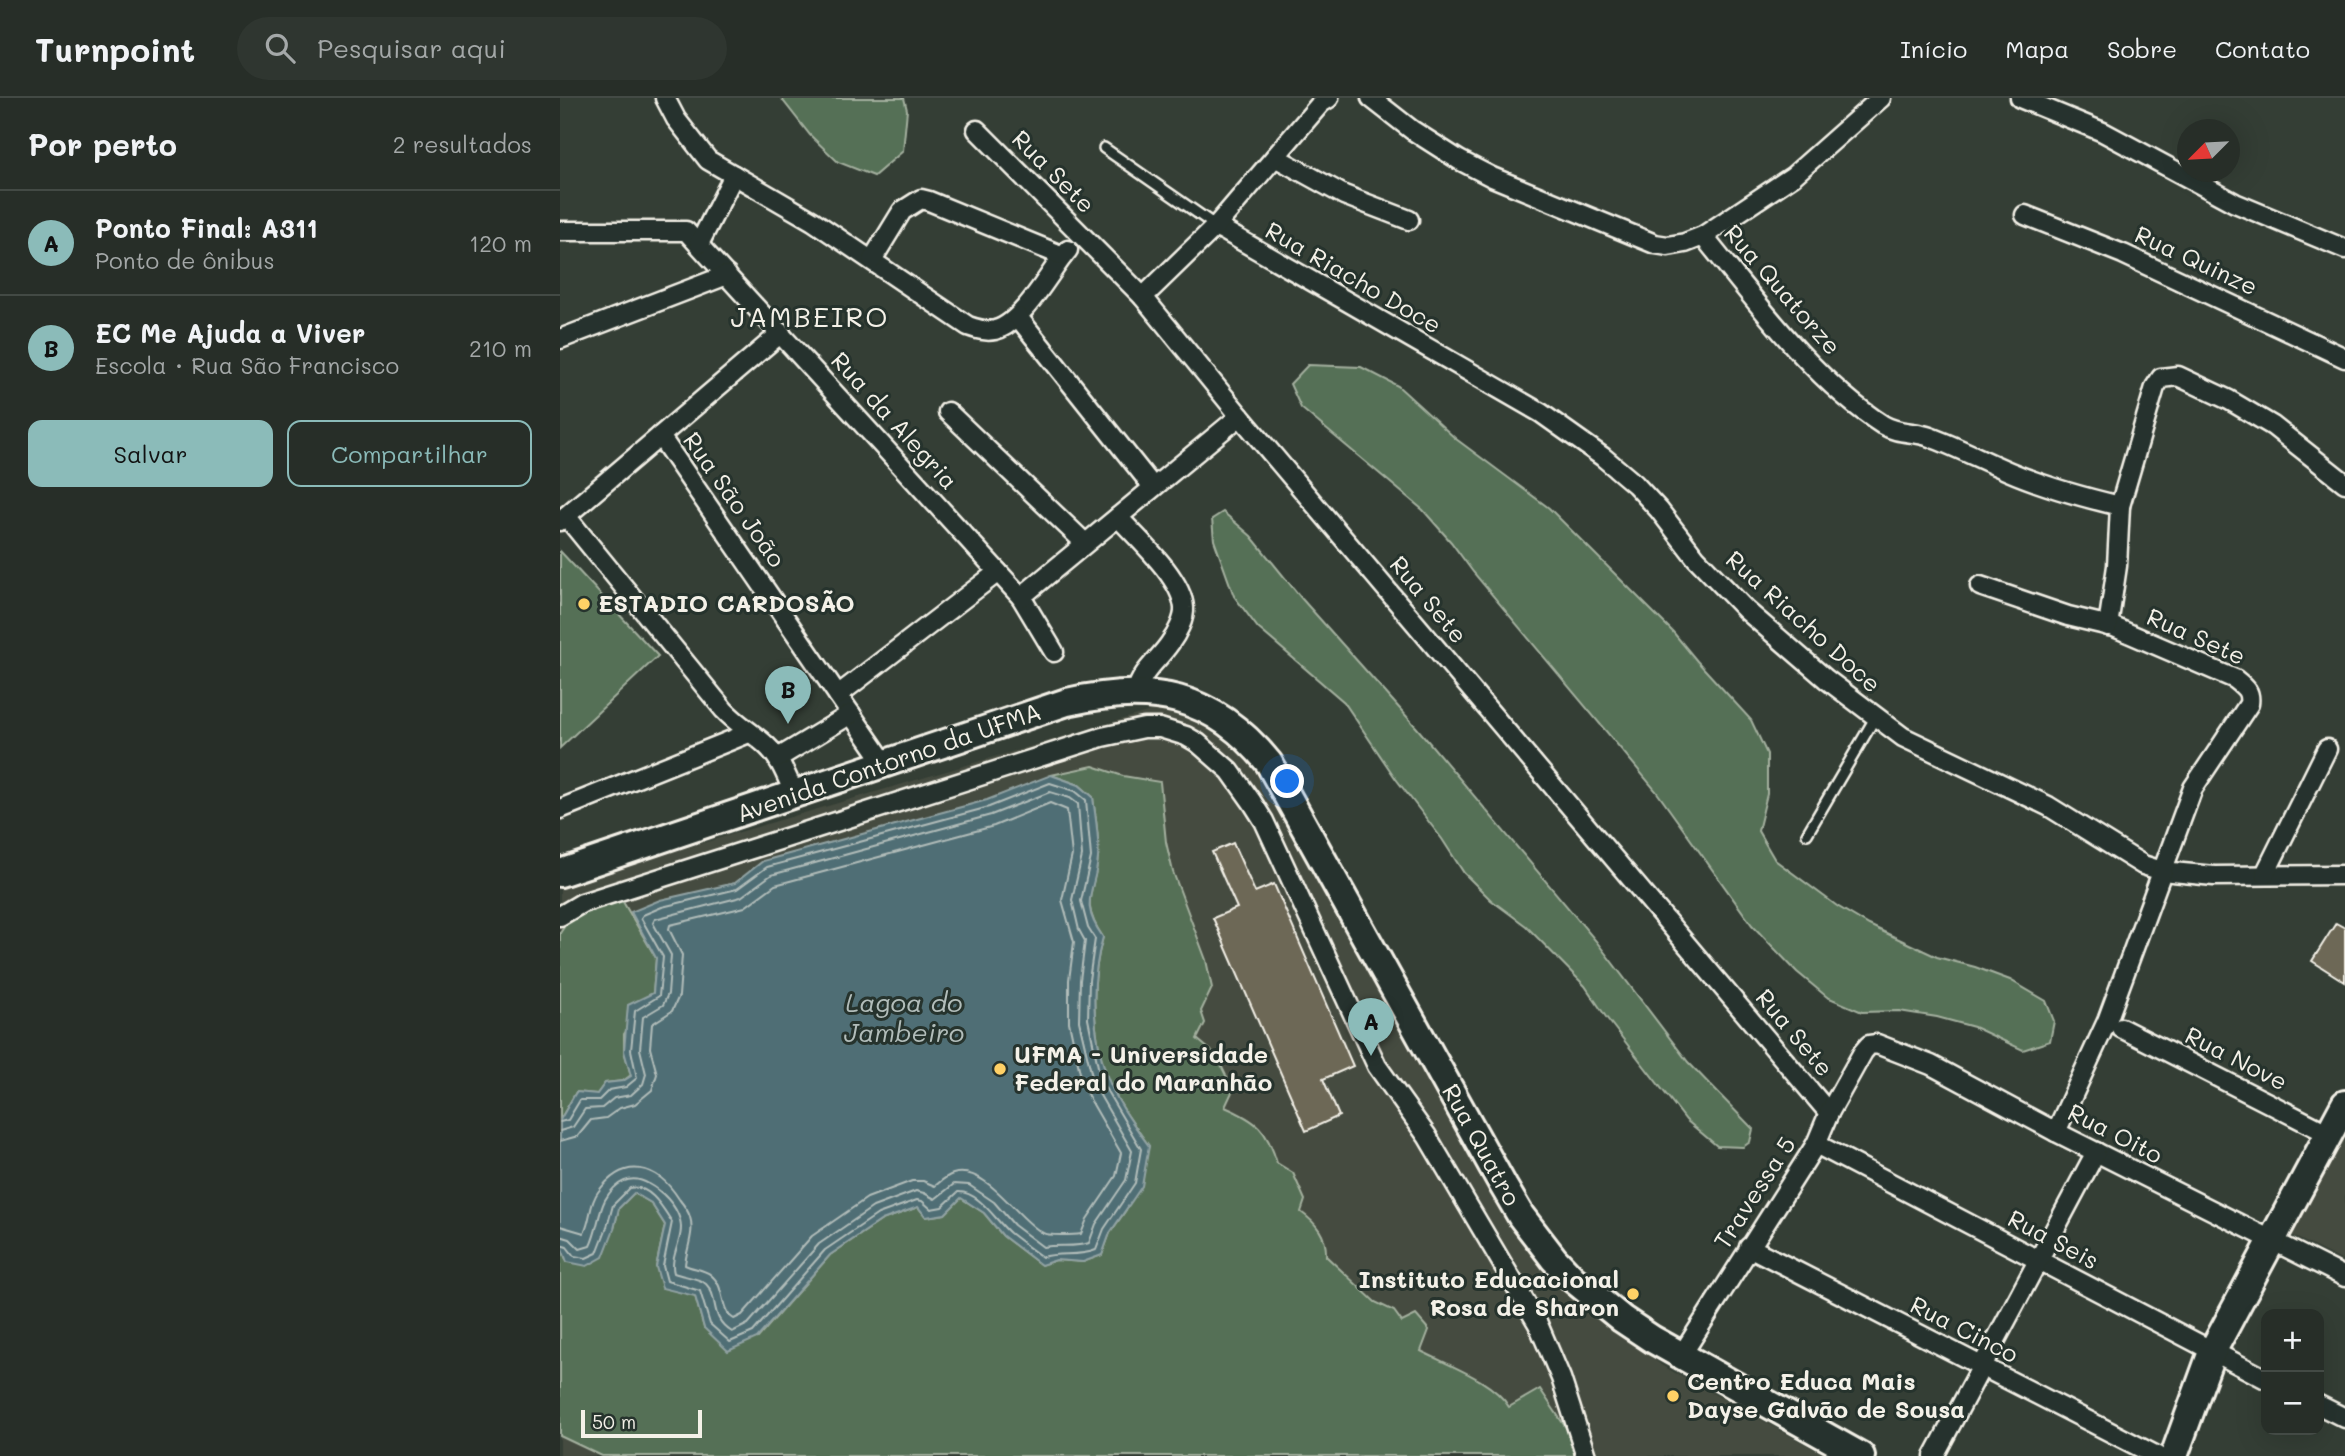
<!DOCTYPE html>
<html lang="pt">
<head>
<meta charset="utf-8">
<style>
	:root { --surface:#272e28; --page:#2f3630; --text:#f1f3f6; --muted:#a4a8a8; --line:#434a45; --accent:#8bbbb9 }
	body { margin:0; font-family:Mali,sans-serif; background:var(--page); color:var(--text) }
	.controls { position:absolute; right:21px; bottom:21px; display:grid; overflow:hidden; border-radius:14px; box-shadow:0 7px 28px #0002 }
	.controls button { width:63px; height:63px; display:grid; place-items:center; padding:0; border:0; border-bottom:2px solid var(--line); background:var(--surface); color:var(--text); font:35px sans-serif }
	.compass { position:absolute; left:1617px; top:21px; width:63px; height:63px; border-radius:50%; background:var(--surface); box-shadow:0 7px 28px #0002; rotate:246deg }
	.scale { position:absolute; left:21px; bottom:18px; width:121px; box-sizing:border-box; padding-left:7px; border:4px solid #f4f1e8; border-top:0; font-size:19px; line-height:24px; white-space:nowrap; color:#f4f1e8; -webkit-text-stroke:5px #26332d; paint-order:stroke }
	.you { position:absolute; left:728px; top:684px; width:24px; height:24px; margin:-18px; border:5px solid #fff; border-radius:50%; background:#1a73e8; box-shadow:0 0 0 10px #1a73e833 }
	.badge { display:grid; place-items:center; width:46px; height:46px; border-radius:50%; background:var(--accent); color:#111; font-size:23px; font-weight:700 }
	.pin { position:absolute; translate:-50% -58px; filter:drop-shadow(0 2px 4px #0008) }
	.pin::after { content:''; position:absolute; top:37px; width:24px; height:21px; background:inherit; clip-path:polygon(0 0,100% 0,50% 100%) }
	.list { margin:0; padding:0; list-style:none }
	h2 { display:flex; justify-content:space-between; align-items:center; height:91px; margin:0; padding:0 28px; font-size:30px }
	h2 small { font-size:23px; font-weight:400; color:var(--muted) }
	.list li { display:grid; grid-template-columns:46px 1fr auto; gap:21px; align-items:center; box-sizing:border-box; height:105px; padding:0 28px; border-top:2px solid var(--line) }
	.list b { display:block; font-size:26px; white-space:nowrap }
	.list p { margin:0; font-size:23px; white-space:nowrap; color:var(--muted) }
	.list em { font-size:23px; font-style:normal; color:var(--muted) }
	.actions { display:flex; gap:14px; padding:21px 28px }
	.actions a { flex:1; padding:16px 0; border:2px solid var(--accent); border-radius:14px; text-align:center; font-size:24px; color:var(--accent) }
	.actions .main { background:var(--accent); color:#111 }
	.icon { flex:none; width:38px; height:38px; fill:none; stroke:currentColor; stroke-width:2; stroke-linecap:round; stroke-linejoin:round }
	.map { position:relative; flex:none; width:1785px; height:1358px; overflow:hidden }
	header { display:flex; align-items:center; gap:42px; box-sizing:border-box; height:98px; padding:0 35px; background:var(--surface); border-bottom:2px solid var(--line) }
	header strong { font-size:33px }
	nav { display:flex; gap:38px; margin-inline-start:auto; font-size:24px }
	.search { width:490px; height:63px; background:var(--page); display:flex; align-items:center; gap:18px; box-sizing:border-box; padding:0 24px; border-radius:38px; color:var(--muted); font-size:26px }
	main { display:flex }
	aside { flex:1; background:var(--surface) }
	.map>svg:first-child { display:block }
</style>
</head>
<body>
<header>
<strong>Turnpoint</strong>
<div class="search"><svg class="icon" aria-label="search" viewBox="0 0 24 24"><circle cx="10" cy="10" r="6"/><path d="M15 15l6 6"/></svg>Pesquisar aqui</div>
<nav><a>Início</a><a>Mapa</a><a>Sobre</a><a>Contato</a></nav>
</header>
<main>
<aside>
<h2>Por perto<small>2 resultados</small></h2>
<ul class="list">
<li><span class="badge">A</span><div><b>Ponto Final: A311</b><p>Ponto de ônibus</p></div><em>120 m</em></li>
<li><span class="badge">B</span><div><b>EC Me Ajuda a Viver</b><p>Escola · Rua São Francisco</p></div><em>210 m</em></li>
</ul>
<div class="actions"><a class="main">Salvar</a><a>Compartilhar</a></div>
</aside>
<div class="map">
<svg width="1785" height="1358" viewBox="0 0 1785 1358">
	<rect width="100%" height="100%" fill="#343e35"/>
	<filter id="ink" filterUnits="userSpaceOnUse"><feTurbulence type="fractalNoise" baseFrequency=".0143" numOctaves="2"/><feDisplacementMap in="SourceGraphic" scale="14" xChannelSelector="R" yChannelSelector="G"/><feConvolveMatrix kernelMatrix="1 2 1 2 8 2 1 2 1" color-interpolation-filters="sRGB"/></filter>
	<g filter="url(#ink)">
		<!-- built -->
		<g fill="#454b3f">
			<path d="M597,611L665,633L717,683L1016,1190L1101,1267L1267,1358H0V787Z"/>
			<path d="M1785,1024V1164L1725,1134Z"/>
		</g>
		<!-- green -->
		<g fill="#557056" stroke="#a4b09f" stroke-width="2">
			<path d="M221,0H344L347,12L343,53L314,78L278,64L250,37Z"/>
			<path d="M748,267L801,269L838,288L896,341L989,410L1113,534L1137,563L1191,622L1207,656V696L1198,733L1215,762L1277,808L1309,827L1377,859L1415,869L1450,882L1486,903L1494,923L1490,943L1463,952L1414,929L1377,919L1339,913L1302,914L1267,899L1237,874L1192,827L1096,693L913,474L891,444L863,412L741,310L730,286Z"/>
			<path d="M663,414L691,438L742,501L857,630L1036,843L1128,964L1193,1031L1190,1044L1183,1049L1157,1048L1126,1022L1046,919L1025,888L966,828L931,802L904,775L882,741L836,681L784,604L698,530L674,498L654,442L652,421Z"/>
			<path d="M0,453L98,558L0,650Z"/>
			<path d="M533,668L563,678L600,684L606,744L613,774L646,862L652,890L641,913L645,925L637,941L656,957L673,992L665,1009C697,1023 707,1031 717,1065L733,1075L745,1102L741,1114C756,1125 767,1138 766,1158L815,1204L834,1213L842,1224L856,1217L869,1232L861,1253C888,1267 934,1283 949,1309L980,1291L1025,1358H42L0,1338V1146L7,1164L54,1131L59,1110L74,1095L91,1105L105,1127L96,1169L135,1198L144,1230L198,1240L270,1157L322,1122L358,1109L366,1119L385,1116L401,1100L424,1115L443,1138L481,1167L496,1162L523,1164L542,1157L550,1135L566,1112L589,1048C574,1027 556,1003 547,979C532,936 530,883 543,839C519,804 534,795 538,760C540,741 535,718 533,699L519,687L491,677Z"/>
			<path d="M59,797L96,860L93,895L64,936V953L71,977L63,983L45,985L37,996L16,994L0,1022V835L11,819Z"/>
		</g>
		<!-- water -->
		<path fill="#4f6e75" stroke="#91a2a3" stroke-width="2" d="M491,677L519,687L533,699C535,718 540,741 538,760C535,795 518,804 543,839C530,883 532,936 547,978C556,1003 574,1027 589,1048L582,1088L550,1135L542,1157L523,1164L496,1162L481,1167L443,1138L424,1115L401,1100L385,1116L366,1119L358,1109L322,1122L270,1157L197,1240L168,1253L144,1230L135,1198L102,1190L96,1169L105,1127L91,1105L74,1095L59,1110L54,1131L43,1159L27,1168L7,1164L0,1145V1022L16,994L37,996L45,985L63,983L71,978L64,953L68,907L93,895L96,860L71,814L100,802L175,785L203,763L427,702Z"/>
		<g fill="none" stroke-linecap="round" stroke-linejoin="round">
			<!-- shore -->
			<g stroke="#b2bdba" stroke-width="2">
				<path d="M0,1024L8,1022L20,1002H39L49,992L66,989L77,980L71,952L75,913L99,898L103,859L81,820L83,817L102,809L177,791L207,769L429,709L490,685L515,693L526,702L531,759L521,803L528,830L535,841L529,882L528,921L541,983L581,1051L575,1085L544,1131L536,1152C519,1159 500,1154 482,1159C471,1151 460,1143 450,1135C436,1123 419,1093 398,1094L382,1109L371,1111L362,1103L357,1102L318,1116L265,1152L193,1234L170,1244L150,1226L140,1193L107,1183L103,1168L112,1124C103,1110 90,1086 70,1090L53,1107L47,1129L37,1155L26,1160L14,1158L7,1149L0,1147"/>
				<path d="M0,1033L13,1029L25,1011L42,1010L54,1000L71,997L83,986L86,976L80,951L83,919L103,907L108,896L111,857L93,825L95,821L181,799L211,777L431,717L490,694L510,700L518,706L522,758L512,802L519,832L525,843L520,882L519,923L534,987L572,1053L566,1082L536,1126L529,1145C515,1150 498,1146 483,1149L454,1127L434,1104L409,1087L394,1086L375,1101L364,1095L356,1093L313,1109L259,1146L188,1226L172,1234C148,1219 160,1200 146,1186C138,1179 124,1179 114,1175C109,1158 125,1140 120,1122C116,1107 102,1093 89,1086C71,1075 55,1084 45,1102C38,1116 37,1134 30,1148L20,1151L10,1141L0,1138"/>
				<path d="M0,1043L18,1038L31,1022L46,1020L60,1010L75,1006L92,992L97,976L90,950L92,926L112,913L119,898L122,857L109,831L110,827L185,809L215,787L434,728L490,705L507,712L512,757L502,802L514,844L509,882V924L523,989L561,1055L556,1078L527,1121L521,1136C515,1137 487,1138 483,1135C457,1122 427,1066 393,1076C386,1078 381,1083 375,1088L363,1083H352L307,1100L252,1138L182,1217L174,1221C159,1212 166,1189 151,1177C144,1171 133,1171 125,1167C126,1152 135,1134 130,1119C128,1112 123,1106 119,1101C97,1066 64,1058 38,1094C29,1106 31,1122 24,1135L0,1128"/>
			</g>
		</g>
		<!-- building -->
		<g fill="#6d6856" stroke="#f4f1e8" stroke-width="2">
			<path d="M673,745L695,794L714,786L793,968L763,981L779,1018L746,1033L653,820L677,810L652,754Z"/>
			<path d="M1776,825L1785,830V884L1752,863Z"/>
		</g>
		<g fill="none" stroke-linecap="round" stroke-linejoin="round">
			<!-- service casing -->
			<g stroke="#f4f1e8" stroke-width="14">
				<g id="service">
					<path d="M544,50L656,128"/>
					<path d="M1247,736L1315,620"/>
				</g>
			</g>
			<!-- minor casing -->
			<g stroke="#f4f1e8" stroke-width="23">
				<g id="minor">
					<path d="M105,0L116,21L148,62L253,123L408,228C417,231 425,234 435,232C461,226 487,179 503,158"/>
					<path d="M811,0L852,32L899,62L932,79L1095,146L1108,148L1125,145L1143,138L1233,78L1321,0"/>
					<path d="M1460,0L1543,34L1675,105L1785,151"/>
					<path d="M417,32L583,199L680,318L1269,1015"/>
					<path d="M715,59L784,97L849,122"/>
					<path d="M1465,117L1563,156L1785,260"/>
					<path d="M656,128L981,315L1043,359L1075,386L1099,412L1136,460L1186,512L1266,581L1343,639L1488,708L1583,767L1602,773L1654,778L1785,777"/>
					<path d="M0,133H126L461,499L494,554"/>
					<path d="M1143,138C1197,204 1251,280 1323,327C1338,336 1354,333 1370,339C1397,349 1422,362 1448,373C1485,389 1522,399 1560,408"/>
					<path d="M139,146L174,77"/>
					<path d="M312,162L342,113L361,101L369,103L503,158L508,152"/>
					<path d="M583,199L656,128L761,5L769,0"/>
					<path d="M458,219L593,389"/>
					<path d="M0,241L167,177"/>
					<path d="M388,314L525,445"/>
					<path d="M100,338L326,667"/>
					<path d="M6,418L164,612C177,626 193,635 207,648C221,661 227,680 235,697"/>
					<path d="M558,419C578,441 622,480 624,510C625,521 616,537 610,545C597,564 583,571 576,594"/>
					<path d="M0,423L221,235"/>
					<path d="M1420,488L1508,518L1554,529L1675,581C1685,589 1691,593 1689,606L1633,690L1547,923L1496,1034"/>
					<path d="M461,499L680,318"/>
					<path d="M1548,528L1557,468L1560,408L1595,289L1601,280L1618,278L1669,302L1713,328L1785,385"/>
					<path d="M278,597L438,474"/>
					<path d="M218,660L291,616"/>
					<path d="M0,711L189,635"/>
					<path d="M1705,776L1767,651"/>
					<path d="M0,818L22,805L542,639L584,630H600L626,638L638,645L670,673L692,704L704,723L817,968L867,1038L978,1226L1001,1280L1026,1358"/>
					<path d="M1561,930L1769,1036"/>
					<path d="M1256,1046L1706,1281"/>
					<path d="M1189,1149L1597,1358"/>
					<path d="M1121,1258L1256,1046L1269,1015L1303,954L1309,947L1317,946L1371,967L1496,1034L1785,1179"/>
					<path d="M1759,1307L1785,1320"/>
					<path d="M1374,1358L1536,1054"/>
				</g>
			</g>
			<!-- secondary casing -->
			<g stroke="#f4f1e8" stroke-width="32">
				<g id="secondary">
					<path d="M0,775L507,604C591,585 652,595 709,665L944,1089L961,1118L994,1161L1013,1181L1062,1221L1092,1241L1301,1358"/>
					<path d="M1614,1358L1652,1254L1785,1006"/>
				</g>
			</g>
			<!-- service -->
			<use href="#service" stroke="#26332d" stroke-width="9"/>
			<!-- minor -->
			<use href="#minor" stroke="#26332d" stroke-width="18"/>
			<!-- secondary -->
			<use href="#secondary" stroke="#26332d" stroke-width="26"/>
		</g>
	</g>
	<!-- markers -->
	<g fill="#ffd166" stroke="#26332d" stroke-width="2.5">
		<circle cx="24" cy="506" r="7"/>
		<circle cx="440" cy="971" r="7"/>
		<circle cx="1073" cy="1196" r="7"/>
		<circle cx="1113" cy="1298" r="7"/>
	</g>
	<g text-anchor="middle" stroke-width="6" stroke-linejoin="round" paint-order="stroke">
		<!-- street labels -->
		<g font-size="24" fill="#f4f1e8" stroke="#26332d">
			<text transform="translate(493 74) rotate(45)" y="8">Rua Sete</text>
			<text transform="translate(1636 163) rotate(25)" y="8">Rua Quinze</text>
			<text transform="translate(793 180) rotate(30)" y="8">Rua Riacho Doce</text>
			<text transform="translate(1222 192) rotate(49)" y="8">Rua Quatorze</text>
			<text transform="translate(334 323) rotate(48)" y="8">Rua da Alegria</text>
			<text transform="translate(174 402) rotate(55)" y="8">Rua São João</text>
			<text transform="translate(868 502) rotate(50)" y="8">Rua Sete</text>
			<text transform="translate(1243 524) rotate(42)" y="8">Rua Riacho Doce</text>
			<text transform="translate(1636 539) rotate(24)" y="8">Rua Sete</text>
			<text transform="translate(329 665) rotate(-19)" y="8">Avenida Contorno da UFMA</text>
			<text transform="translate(1234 935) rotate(50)" y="8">Rua Sete</text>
			<text transform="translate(1676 961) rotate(27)" y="8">Rua Nove</text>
			<text transform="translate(1555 1036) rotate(27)" y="8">Rua Oito</text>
			<text transform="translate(921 1047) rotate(61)" y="8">Rua Quatro</text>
			<text transform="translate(1195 1095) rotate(-57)" y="8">Travessa 5</text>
			<text transform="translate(1493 1142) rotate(28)" y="8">Rua Seis</text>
			<text transform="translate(1404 1232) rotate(27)" y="8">Rua Cinco</text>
		</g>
		<!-- poi labels -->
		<g font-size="24" font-weight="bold" fill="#f4f1e8" stroke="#26332d" text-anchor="start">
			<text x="38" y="514">ESTADIO CARDOSÃO</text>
			<text x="454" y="965">UFMA - Universidade<tspan x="454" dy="28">Federal do Maranhão</tspan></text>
			<text x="1059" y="1190" text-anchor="end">Instituto Educacional<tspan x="1059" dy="28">Rosa de Sharon</tspan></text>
			<text x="1127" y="1292">Centro Educa Mais<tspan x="1127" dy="28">Dayse Galvão de Sousa</tspan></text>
		</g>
		<!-- water labels -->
		<g font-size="26" font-style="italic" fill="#b2bdba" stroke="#26332d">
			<text x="344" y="914">Lagoa do<tspan x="344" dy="30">Jambeiro</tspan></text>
		</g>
		<!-- quarter labels -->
		<g font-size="28" letter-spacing="2" fill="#f4f1e8" stroke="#26332d">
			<text x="250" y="229">JAMBEIRO</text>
		</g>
	</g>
</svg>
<div class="controls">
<button>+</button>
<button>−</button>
</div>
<svg class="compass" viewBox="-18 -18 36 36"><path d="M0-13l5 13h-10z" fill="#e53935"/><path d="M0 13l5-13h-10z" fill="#a4a8a8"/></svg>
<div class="scale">50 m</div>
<div class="you"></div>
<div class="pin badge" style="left:811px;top:958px">A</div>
<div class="pin badge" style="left:228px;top:626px">B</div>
</div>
</main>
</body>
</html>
